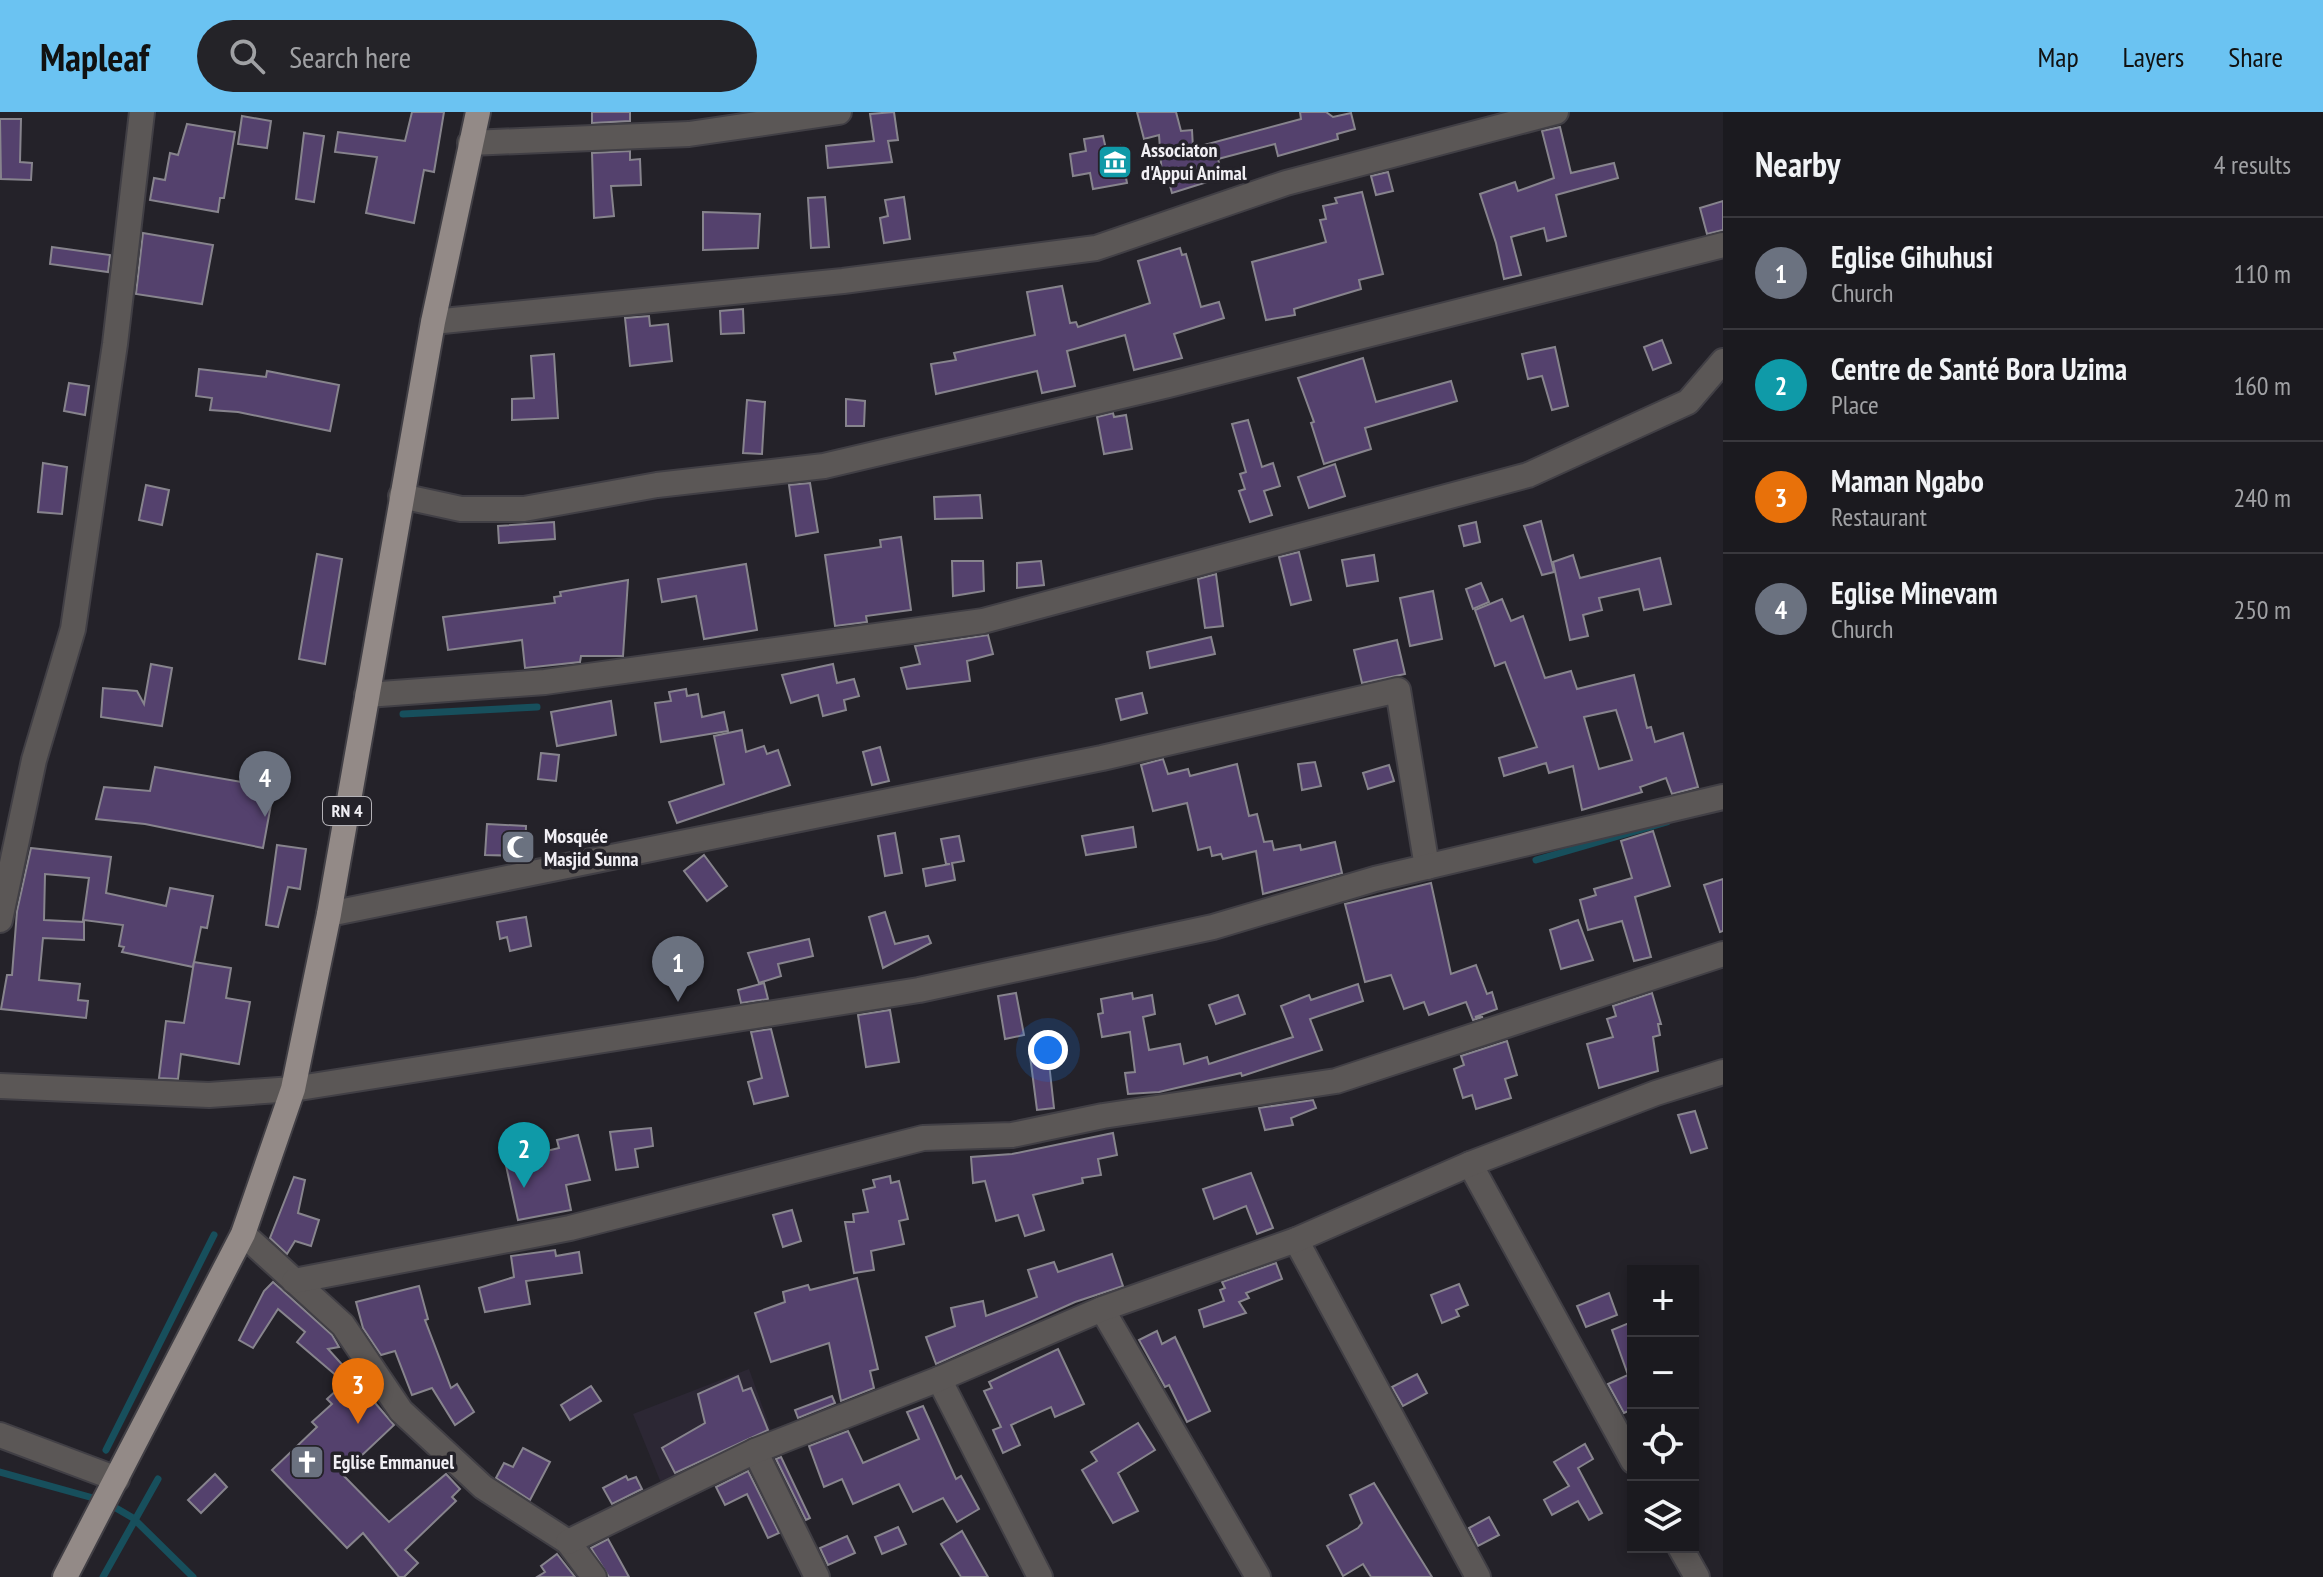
<!DOCTYPE html>
<html lang="en">
<head>
<meta charset="utf-8">
<style>
	:root { --surface:#1b1a1f; --page:#242328; --text:#f1f3f6; --muted:#a0a1a4; --line:#39383d; --accent:#6bc3f2 }
	body { margin:0; font-family:"PT Sans Narrow",sans-serif; background:var(--page); color:var(--text) }
	.controls { position:absolute; right:24px; bottom:24px; display:grid; overflow:hidden; border-radius:0px; box-shadow:0 4px 12px #0003 }
	.controls button { width:72px; height:72px; display:grid; place-items:center; padding:0; border:0; border-bottom:2px solid var(--line); background:var(--surface); color:var(--text); font:40px sans-serif }
	.you { position:absolute; left:1048px; top:938px; width:28px; height:28px; margin:-20px; border:6px solid #fff; border-radius:50%; background:#1a73e8; box-shadow:0 0 0 12px #1a73e833 }
	.badge { display:grid; place-items:center; width:52px; height:52px; border-radius:50%; background:var(--accent); color:#fff; font-size:26px; font-weight:700 }
	.pin { position:absolute; translate:-50% -66px; filter:drop-shadow(0 2px 4px #0008) }
	.pin::after { content:''; position:absolute; top:42px; width:28px; height:24px; background:inherit; clip-path:polygon(0 0,100% 0,50% 100%) }
	.list { margin:0; padding:0; list-style:none }
	h2 { display:flex; justify-content:space-between; align-items:center; height:104px; margin:0; padding:0 32px; font-size:34px }
	h2 small { font-size:26px; font-weight:400; color:var(--muted) }
	.list li { display:grid; grid-template-columns:52px 1fr auto; gap:24px; align-items:center; box-sizing:border-box; height:112px; padding:0 32px; border-top:2px solid var(--line) }
	.list b { display:block; font-size:30px; white-space:nowrap }
	.list p { margin:0; font-size:26px; white-space:nowrap; color:var(--muted) }
	.list em { font-size:26px; font-style:normal; color:var(--muted) }
	.icon { flex:none; width:44px; height:44px; fill:none; stroke:currentColor; stroke-width:2; stroke-linecap:round; stroke-linejoin:round }
	.map { position:relative; flex:none; width:1723px; height:1465px; overflow:hidden }
	header { display:flex; align-items:center; gap:48px; box-sizing:border-box; height:112px; padding:0 40px; background:var(--accent); color:#111 }
	header strong { font-size:38px }
	nav { display:flex; gap:44px; margin-inline-start:auto; font-size:28px }
	.search { width:560px; height:72px; background:var(--page); display:flex; align-items:center; gap:20px; box-sizing:border-box; padding:0 28px; border-radius:44px; color:var(--muted); font-size:30px }
	main { display:flex }
	aside { flex:1; background:var(--surface) }
	.map>svg:first-child { display:block }
</style>
</head>
<body>
<header>
<strong>Mapleaf</strong>
<div class="search"><svg class="icon" aria-label="search" viewBox="0 0 24 24"><circle cx="10" cy="10" r="6"/><path d="M15 15l6 6"/></svg>Search here</div>
<nav><a>Map</a><a>Layers</a><a>Share</a></nav>
</header>
<main>
<div class="map">
<svg width="1723" height="1465" viewBox="0 0 1723 1465">
	<rect width="100%" height="100%" fill="#242229"/>
	<!-- built -->
	<path fill="#2c2734" d="M749,1257L773,1324L661,1371L633,1302Z"/>
	<g fill="none" stroke-linecap="round" stroke-linejoin="round">
		<!-- stream -->
		<g stroke="#174f5c" stroke-width="7">
			<path d="M403,602L537,595"/>
			<path d="M1536,748L1667,710"/>
			<path d="M106,1338L214,1123"/>
			<path d="M0,1360L104,1389L133,1406L193,1465"/>
			<path d="M103,1465L158,1367"/>
		</g>
	</g>
	<!-- building -->
	<g fill="#54416d" stroke="#87848d" stroke-width="2" fill-rule="evenodd">
		<path d="M412,0H444L434,60L424,58L414,111L366,101L377,45L335,40L338,20L405,29Z"/>
		<path d="M592,0H630V9L592,11Z"/>
		<path d="M894,0L898,28L888,29L892,50L828,56L826,34L874,29L870,2Z"/>
		<path d="M1137,0H1176L1181,19L1192,18L1193,36L1301,7L1300,0H1326L1333,5L1351,1L1355,17L1337,22L1338,27L1278,44L1275,32L1218,47L1223,65L1172,81L1167,63L1162,64L1159,23L1144,27Z"/>
		<path d="M242,4L271,9L267,36L238,32Z"/>
		<path d="M0,7H21L20,50L32,51L31,68L1,67Z"/>
		<path d="M187,12L235,20L224,86H220L218,100L150,88L154,66L165,68L170,41L178,43Z"/>
		<path d="M1560,15L1571,61L1614,51L1618,66L1556,83L1566,124L1547,129L1544,116L1511,125L1521,163L1504,167L1496,131L1480,82L1515,70L1518,79L1554,66L1542,19Z"/>
		<path d="M304,21L324,24L314,90L296,87Z"/>
		<path d="M1103,24L1106,37L1120,34L1127,71L1093,77L1090,61L1073,64L1070,42L1086,39L1084,27Z"/>
		<path d="M630,39V48L640,47L641,73L611,74L614,104L594,106L592,41Z"/>
		<path d="M1388,60L1393,79L1376,83L1371,64Z"/>
		<path d="M1362,80L1383,162L1359,168L1361,177L1294,197L1295,203L1266,208L1252,150L1326,130L1320,108L1326,107L1323,94L1337,91L1335,86Z"/>
		<path d="M825,85L829,135L811,136L808,86Z"/>
		<path d="M904,85L910,127L884,131L880,106L888,104L885,88Z"/>
		<path d="M1723,89V118L1707,122L1700,96Z"/>
		<path d="M703,100L760,102L758,136L703,138Z"/>
		<path d="M143,121L213,133L202,192L136,182Z"/>
		<path d="M52,135L110,143L108,160L50,152Z"/>
		<path d="M1180,136L1182,143L1186,142L1201,195L1219,190L1224,206L1174,222L1182,246L1134,258L1125,223L1067,239L1075,274L1042,281L1037,259L936,282L931,252L956,248L954,241L1035,223L1027,180L1062,174L1070,211L1076,210L1078,215L1150,191L1138,149Z"/>
		<path d="M743,197L744,221L721,222L720,199Z"/>
		<path d="M649,204L650,214L668,212L672,249L630,254L625,206Z"/>
		<path d="M1662,228L1671,251L1653,258L1644,235Z"/>
		<path d="M1555,235L1568,294L1552,298L1542,264L1528,267L1522,242Z"/>
		<path d="M554,242L558,306L512,308V287L534,286L531,244Z"/>
		<path d="M1363,246L1376,290L1451,269L1457,289L1365,316L1371,337L1324,352L1311,311L1314,310L1298,266Z"/>
		<path d="M199,257L266,265L267,259L339,273L330,319L238,300L210,298L212,286L196,284Z"/>
		<path d="M69,271L89,274L85,303L64,299Z"/>
		<path d="M846,287L865,289L864,314H846Z"/>
		<path d="M747,288L765,290L762,342L743,341Z"/>
		<path d="M1113,301L1114,305L1126,303L1132,337L1104,342L1097,305Z"/>
		<path d="M1248,308L1262,355L1273,351L1280,374L1264,379L1272,403L1250,410L1239,379L1245,377L1240,362L1246,360L1232,312Z"/>
		<path d="M43,351L67,355L62,402L38,400Z"/>
		<path d="M1335,352L1345,384L1309,396L1298,365Z"/>
		<path d="M810,371L818,420L796,424L789,373Z"/>
		<path d="M146,373L169,378L162,413L139,408Z"/>
		<path d="M980,383L982,406L935,407L934,385Z"/>
		<path d="M1541,409L1554,460L1542,463L1524,414Z"/>
		<path d="M554,410L555,427L499,431L498,414Z"/>
		<path d="M1476,410L1480,430L1464,434L1459,414Z"/>
		<path d="M901,425L911,498L866,504L867,510L835,514L825,443L881,435L880,428Z"/>
		<path d="M1299,440L1311,488L1291,493L1279,445Z"/>
		<path d="M317,442L342,447L325,552L299,547Z"/>
		<path d="M1374,443L1378,469L1347,474L1342,448Z"/>
		<path d="M1573,443L1580,466L1660,446L1671,492L1644,498L1639,477L1599,486L1602,498L1583,503L1588,524L1570,528L1553,450Z"/>
		<path d="M952,449H983L984,479L953,484Z"/>
		<path d="M1041,449L1044,473L1017,476V451Z"/>
		<path d="M746,452L757,518L704,527L696,484L662,490L658,467Z"/>
		<path d="M1216,462L1223,514L1205,516L1198,467Z"/>
		<path d="M628,468L623,544H581L580,550L525,556L522,528L448,538L443,505L555,491L554,485L561,484L560,480Z"/>
		<path d="M1481,471L1489,490L1473,497L1466,477Z"/>
		<path d="M1433,479L1442,527L1410,534L1400,486Z"/>
		<path d="M1502,487L1511,509L1523,504L1545,566L1571,559L1577,577L1634,563L1647,616L1651,615L1655,630L1683,621L1698,675L1672,682L1666,666L1640,675L1642,680L1582,698L1573,654L1549,661L1546,651L1504,664L1499,646L1537,635L1505,550L1495,554L1475,498ZM1616,598L1632,648L1599,657L1584,605Z"/>
		<path d="M988,523L993,542L967,549L970,569L907,577L901,556L920,552L915,534Z"/>
		<path d="M1211,525L1215,542L1150,556L1147,540Z"/>
		<path d="M1397,528L1405,562L1362,571L1354,538Z"/>
		<path d="M151,552L172,556L162,614L101,605L103,576L137,579L144,592Z"/>
		<path d="M833,552L837,571L854,567L859,584L844,588L846,598L823,604L818,583L791,591L782,563Z"/>
		<path d="M686,577L687,584L698,582L702,605L724,600L728,619L661,630L655,591L671,589L669,580Z"/>
		<path d="M1142,581L1147,601L1121,608L1116,587Z"/>
		<path d="M611,589L616,623L557,634L551,600Z"/>
		<path d="M742,618L746,640L764,634L767,642L778,638L790,673L677,711L669,690L724,672L714,624Z"/>
		<path d="M880,635L889,669L872,673L863,640Z"/>
		<path d="M541,641L559,643L556,669L538,667Z"/>
		<path d="M1163,647L1168,662L1188,657L1190,664L1237,652L1249,704L1257,702L1264,730L1272,729L1274,738L1300,733L1301,738L1335,730L1342,761L1263,782L1256,739L1223,747L1221,742L1212,744L1210,735L1198,738L1187,691L1153,699L1141,653Z"/>
		<path d="M1315,650L1321,674L1302,678L1298,652Z"/>
		<path d="M1389,653L1394,669L1368,677L1363,661Z"/>
		<path d="M155,655L259,673L257,684L272,687L263,736L145,712L96,707L104,675L150,679Z"/>
		<path d="M487,712L526,714L525,744L485,743Z"/>
		<path d="M1133,715L1136,735L1086,743L1082,724Z"/>
		<path d="M1653,719L1670,774L1635,785L1651,845L1634,849L1622,809L1588,818L1580,788L1596,783L1594,777L1632,766L1621,729Z"/>
		<path d="M895,721L902,761L885,764L878,724Z"/>
		<path d="M959,724L964,749L952,751L955,768L926,774L923,757L950,752H946L941,727Z"/>
		<path d="M277,733L306,737L300,777L288,775L278,815L266,813Z"/>
		<path d="M31,736L111,745L106,781L166,794L170,776L213,784L207,816L201,815L193,855L122,840L124,835L119,834L123,813L83,808L89,766L45,762L44,808L84,810V828L43,826L39,868L80,872L78,888L88,889L86,906L1,897L7,863H12L17,799Z"/>
		<path d="M704,743L727,774L707,789L684,759Z"/>
		<path d="M1723,767V819L1720,820L1704,773Z"/>
		<path d="M1431,771L1451,862L1476,853L1487,882L1492,880L1497,897L1475,905H1483L1473,908L1466,890L1429,903L1424,890L1404,897L1391,863L1365,870L1345,792Z"/>
		<path d="M885,800L895,832L928,824L931,831L883,856L869,805Z"/>
		<path d="M526,805L531,834L510,839L507,825L500,827L497,810Z"/>
		<path d="M1578,808L1593,848L1561,857L1550,818Z"/>
		<path d="M809,827L813,844L778,852L781,864L759,871L748,841Z"/>
		<path d="M194,850L231,856L226,886L250,890L239,952L181,942L178,967L159,966L166,909L184,911Z"/>
		<path d="M764,871L768,887L741,891L738,878Z"/>
		<path d="M1358,872L1363,889L1310,907L1322,938L1242,964L1241,961L1159,980L1128,982L1125,961L1135,960L1130,920L1102,925L1098,902L1103,901L1101,887L1132,881L1133,887L1152,883L1155,902L1143,905L1149,938L1180,932L1184,952L1207,945L1209,952L1293,925L1281,894L1309,883L1311,888Z"/>
		<path d="M1016,881L1024,923L1005,927L998,884Z"/>
		<path d="M1652,881L1661,912H1658L1660,923L1653,925L1658,959L1599,976L1587,932L1613,925L1607,907L1616,904L1613,894Z"/>
		<path d="M1238,883L1245,902L1216,912L1209,893Z"/>
		<path d="M890,898L899,950L866,955L858,903Z"/>
		<path d="M771,917L788,984L754,992L748,970L762,966L751,920Z"/>
		<path d="M1507,929L1517,963L1505,967L1511,986L1476,997L1472,983L1463,986L1454,957L1464,953L1461,944Z"/>
		<path d="M1047,933L1054,996L1037,998L1029,936Z"/>
		<path d="M1313,988L1316,996L1291,1006L1293,1013L1265,1018L1259,996Z"/>
		<path d="M1695,999L1707,1036L1691,1041L1678,1003Z"/>
		<path d="M651,1016L653,1034L635,1037L638,1055L616,1058L610,1020Z"/>
		<path d="M1113,1021L1117,1043L1098,1047L1101,1063L1082,1066L1083,1071L1033,1083L1044,1118L1025,1124L1018,1103L996,1109L985,1069L973,1071L971,1045L1012,1042Z"/>
		<path d="M578,1023L590,1068L566,1073L571,1098L518,1108L505,1049L559,1036L557,1028Z"/>
		<path d="M1251,1061L1273,1116L1257,1122L1246,1094L1214,1107L1203,1077Z"/>
		<path d="M890,1064L891,1071L899,1069L908,1107L899,1109L904,1132L871,1139L874,1158L854,1161L845,1110H854L853,1102L868,1100L863,1078L875,1075L873,1068Z"/>
		<path d="M294,1065L305,1068L298,1101L319,1108L311,1134L295,1129L287,1142L270,1126Z"/>
		<path d="M792,1098L801,1129L783,1135L773,1103Z"/>
		<path d="M555,1138L556,1144L579,1140L582,1161L526,1169L530,1192L485,1200L479,1176L514,1165L511,1144Z"/>
		<path d="M1112,1142L1123,1174L1075,1190L936,1252L926,1225L955,1214L951,1196L983,1189L986,1204L1037,1185L1028,1158L1054,1150L1058,1160Z"/>
		<path d="M1276,1151L1282,1167L1246,1181L1249,1186L1239,1190L1246,1201L1204,1215L1199,1198L1224,1189L1220,1178L1225,1176L1222,1170Z"/>
		<path d="M857,1166L878,1257L870,1259L874,1276L841,1289L829,1231L771,1250L755,1201L785,1190L783,1180L808,1173L810,1178Z"/>
		<path d="M273,1170L332,1223L339,1235L328,1237L347,1258L339,1266L297,1230L305,1220L278,1197L253,1236L239,1228L264,1179Z"/>
		<path d="M1459,1172L1468,1193L1456,1198L1459,1204L1442,1211L1431,1183Z"/>
		<path d="M419,1174L428,1207L425,1208L451,1276L457,1272L474,1300L455,1313L432,1276L412,1283L395,1239L381,1243L363,1216L356,1190Z"/>
		<path d="M1609,1181L1617,1203L1586,1215L1577,1194Z"/>
		<path d="M1629,1211L1633,1223V1297L1624,1301L1608,1272L1628,1263L1612,1218Z"/>
		<path d="M1157,1219L1162,1232L1175,1225L1210,1299L1187,1310L1169,1273L1165,1275L1139,1228Z"/>
		<path d="M1058,1237L1084,1292L1055,1305L1051,1295L1011,1313L1020,1333L1003,1341L993,1318L1001,1315L984,1279L992,1276L989,1270Z"/>
		<path d="M1417,1262L1427,1281L1403,1294L1392,1275Z"/>
		<path d="M352,1264L394,1313L342,1362L389,1410L446,1362L460,1377L452,1385L456,1389L405,1438L418,1451L404,1465H399L363,1421L347,1436L272,1358L317,1315L312,1310L332,1292L327,1287Z"/>
		<path d="M738,1264L743,1279L751,1276L768,1318L675,1361L662,1336L705,1311L698,1282Z"/>
		<path d="M591,1274L601,1289L570,1308L561,1293Z"/>
		<path d="M832,1284L835,1291L798,1306L795,1298Z"/>
		<path d="M923,1294L956,1367L961,1364L979,1397L957,1410L943,1386L913,1400L899,1372L853,1392L842,1367L824,1375L809,1334L848,1319L863,1351L919,1327L907,1300Z"/>
		<path d="M1138,1311L1155,1338L1118,1361L1138,1399L1113,1411L1082,1358L1097,1349L1091,1340Z"/>
		<path d="M1585,1332L1593,1347L1578,1356L1602,1401L1589,1408L1578,1389L1552,1403L1544,1388L1569,1374L1554,1350Z"/>
		<path d="M523,1336L550,1350L530,1388L496,1366L504,1351L513,1355Z"/>
		<path d="M781,1345L810,1406L806,1408L776,1347Z"/>
		<path d="M748,1359L779,1421L768,1426L747,1382L725,1393L716,1375Z"/>
		<path d="M215,1362L227,1375L201,1401L188,1388Z"/>
		<path d="M626,1364L628,1368L636,1365L642,1377L612,1392L603,1376Z"/>
		<path d="M1374,1371L1402,1417L1432,1465H1371L1363,1452L1343,1464L1327,1434L1358,1416L1362,1411L1350,1383Z"/>
		<path d="M1489,1405L1499,1423L1478,1434L1469,1416Z"/>
		<path d="M898,1415L906,1432L882,1442L875,1425Z"/>
		<path d="M962,1419L976,1444L988,1465H961L941,1432Z"/>
		<path d="M847,1424L855,1441L828,1453L820,1436Z"/>
		<path d="M608,1427L629,1465H609L591,1436Z"/>
		<path d="M557,1442L575,1465H537L545,1460L541,1454Z"/>
	</g>
	<g fill="none" stroke-linecap="round" stroke-linejoin="round">
		<!-- minor casing -->
		<g stroke="#413f45" stroke-width="28">
			<g id="minor">
				<path d="M470,31L689,22L839,0"/>
				<path d="M433,210L843,169L1096,136L1286,71L1556,0"/>
				<path d="M401,384L461,397H524L657,373L824,354L1168,273L1723,133"/>
				<path d="M367,583L545,570L983,509L1528,363L1688,290L1723,249"/>
				<path d="M329,802L1102,646L1398,578L1427,755"/>
				<path d="M0,808L34,648L73,517L115,232L142,0"/>
				<path d="M0,974L209,983L293,977L919,878L1213,815L1375,767L1723,685"/>
				<path d="M1470,1052L1633,1349"/>
				<path d="M243,1122L343,1213L401,1299L483,1375L568,1430L594,1465"/>
				<path d="M1296,1128L1478,1465"/>
				<path d="M294,1169L570,1116L923,1026L1012,1023L1103,1004L1336,969L1723,842"/>
				<path d="M1102,1197L1258,1465"/>
				<path d="M939,1267L1040,1465"/>
				<path d="M0,1323L117,1367"/>
				<path d="M755,1339L817,1465"/>
				<path d="M568,1430L755,1339L939,1267L1102,1197L1296,1128L1470,1052L1656,981L1723,960"/>
				<path d="M1680,1435L1697,1465"/>
			</g>
		</g>
		<!-- major casing -->
		<g stroke="#413f45" stroke-width="28">
			<path id="major" d="M65,1465L243,1122L293,977L329,802L433,210L478,0"/>
		</g>
		<!-- minor -->
		<use href="#minor" stroke="#5b5756" stroke-width="24"/>
		<!-- major -->
		<use href="#major" stroke="#938a87" stroke-width="24"/>
	</g>
	<!-- icons -->
	<defs>
		<g id="museum-square" transform="scale(1.8)"><rect x="-9" y="-9" width="18" height="18" rx="4" fill="#0f9aa8" stroke="#242229"/><path d="M0-6L6-3V-2H-6V-3ZM-5-1h2V3h-2ZM-1-1h2V3h-2ZM3-1h2V3H3ZM-6 4H6V6H-6Z" fill="#fff"/></g>
		<g id="mosque-square" transform="scale(1.8)"><rect x="-9" y="-9" width="18" height="18" rx="4" fill="#6b7280" stroke="#242229"/><path d="M3.5-4.9A6 6 0 1 0 3.5 4.9A5 5 0 1 1 3.5-4.9Z" fill="#fff"/></g>
		<g id="church-square" transform="scale(1.8)"><rect x="-9" y="-9" width="18" height="18" rx="4" fill="#6b7280" stroke="#242229"/><path d="M-1.2-6h2.4v3.5h3.3v2.4h-3.3V6h-2.4V-.1h-3.3v-2.4h3.3Z" fill="#fff"/></g>
	</defs>
	<g fill-rule="evenodd">
		<use href="#museum-square" x="1115" y="50"/>
		<use href="#mosque-square" x="518" y="735"/>
		<use href="#church-square" x="307" y="1350"/>
	</g>
	<g text-anchor="middle" stroke-width="7" stroke-linejoin="round" paint-order="stroke">
		<!-- shield labels -->
		<rect fill="#242229" stroke="#b4b2b7" stroke-width="2" x="323" y="685" width="48" height="28" rx="6"/>
		<g font-size="18" font-weight="bold" fill="#f1eff4">
			<text x="347" y="705">RN 4</text>
		</g>
		<!-- poi labels -->
		<g font-size="20" font-weight="bold" fill="#f1eff4" stroke="#242229" text-anchor="start">
			<text x="1141" y="45">Associaton<tspan x="1141" dy="23">d'Appui Animal</tspan></text>
			<text x="544" y="731">Mosquée<tspan x="544" dy="23">Masjid Sunna</tspan></text>
			<text x="333" y="1357">Eglise Emmanuel</text>
		</g>
	</g>
</svg>
<div class="controls">
<button>+</button>
<button>−</button>
<button><svg class="icon" aria-label="locate" viewBox="0 0 24 24"><circle cx="12" cy="12" r="6"/><path d="M12 2v4M12 18v4M2 12h4M18 12h4"/></svg></button>
<button><svg class="icon" aria-label="layers" viewBox="0 0 24 24"><path d="M12 4l9 5-9 5-9-5zM3 14l9 5 9-5"/></svg></button>
</div>
<div class="you"></div>
<div class="pin badge" style="left:678px;top:890px;background:#6b7280">1</div>
<div class="pin badge" style="left:524px;top:1076px;background:#0f9aa8">2</div>
<div class="pin badge" style="left:358px;top:1312px;background:#e8710a">3</div>
<div class="pin badge" style="left:265px;top:705px;background:#6b7280">4</div>
</div>
<aside>
<h2>Nearby<small>4 results</small></h2>
<ul class="list">
<li><span class="badge" style="background:#6b7280">1</span><div><b>Eglise Gihuhusi</b><p>Church</p></div><em>110 m</em></li>
<li><span class="badge" style="background:#0f9aa8">2</span><div><b>Centre de Santé Bora Uzima</b><p>Place</p></div><em>160 m</em></li>
<li><span class="badge" style="background:#e8710a">3</span><div><b>Maman Ngabo</b><p>Restaurant</p></div><em>240 m</em></li>
<li><span class="badge" style="background:#6b7280">4</span><div><b>Eglise Minevam</b><p>Church</p></div><em>250 m</em></li>
</ul>
</aside>
</main>
</body>
</html>
